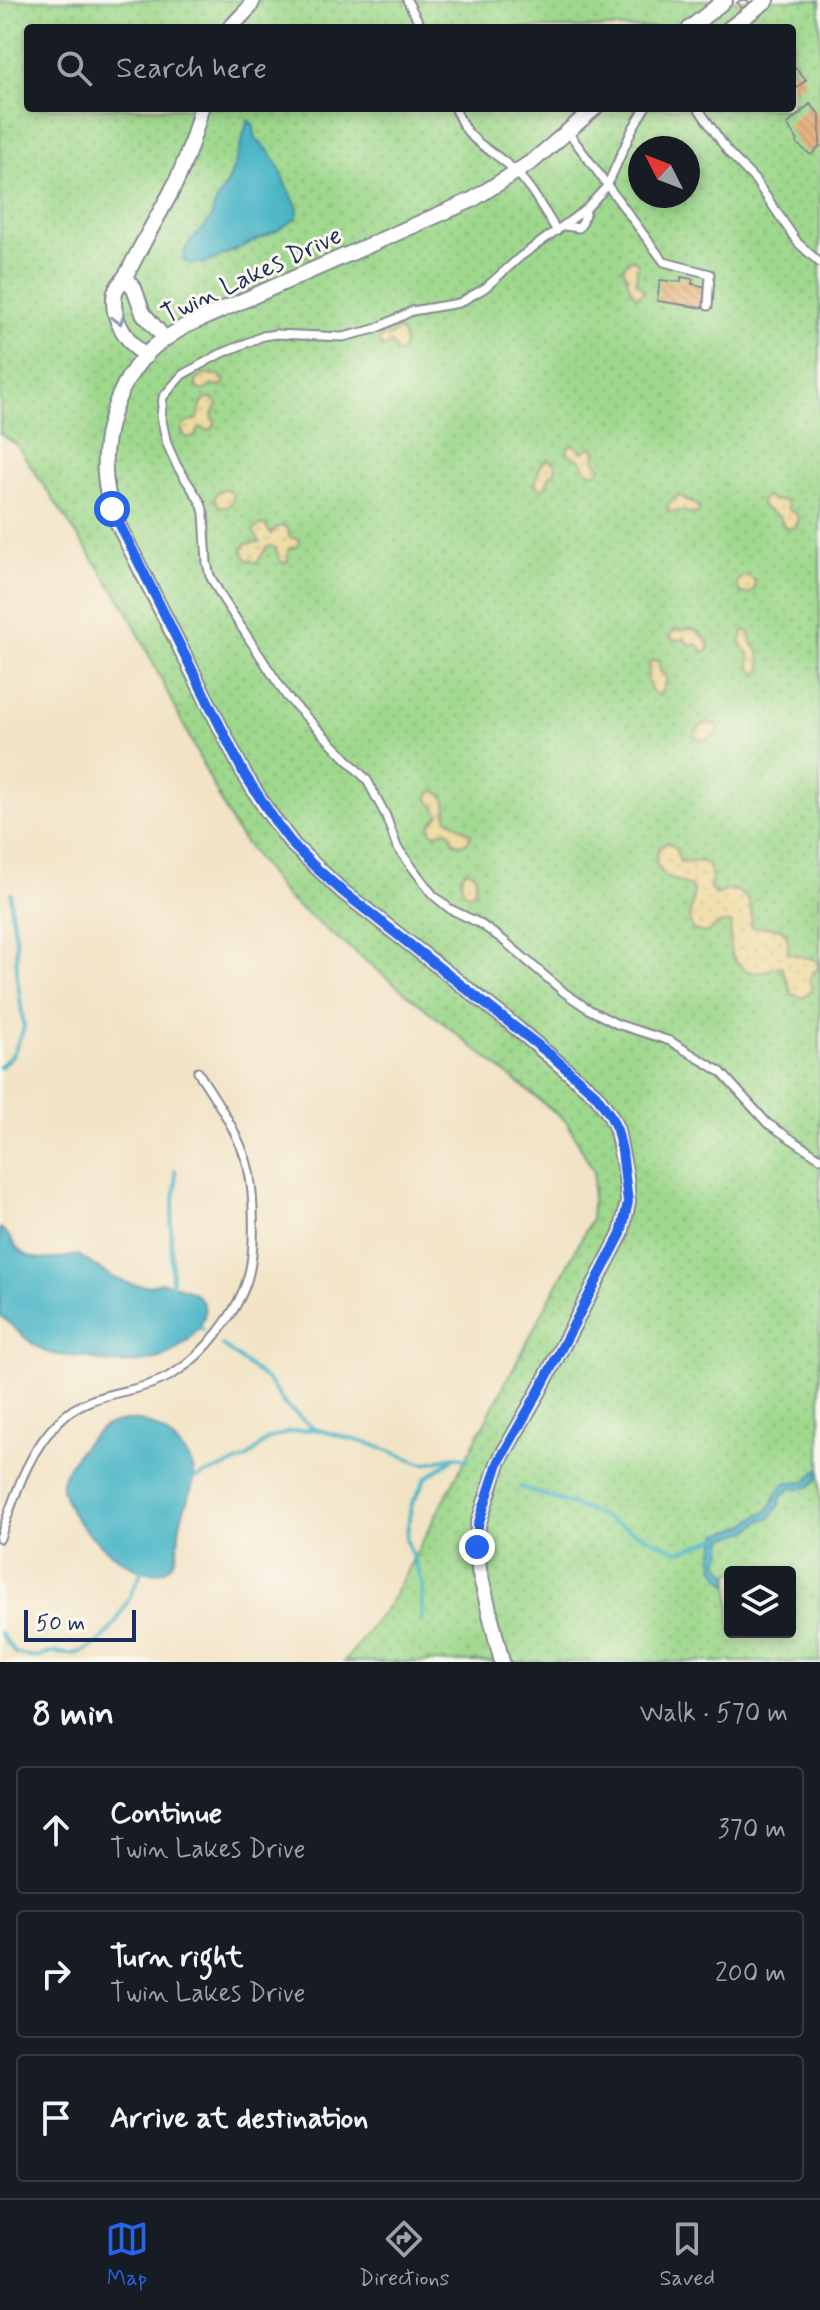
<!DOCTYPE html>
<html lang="en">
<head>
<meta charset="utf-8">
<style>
	:root { --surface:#171b24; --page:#20242c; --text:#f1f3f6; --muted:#9ea1a6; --line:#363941; --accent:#2563eb }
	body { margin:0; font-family:Mynerve,sans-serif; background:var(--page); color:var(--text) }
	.controls { position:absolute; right:24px; bottom:24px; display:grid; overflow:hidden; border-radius:8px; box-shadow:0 4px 12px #0003 }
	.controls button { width:72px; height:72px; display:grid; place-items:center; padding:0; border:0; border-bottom:2px solid var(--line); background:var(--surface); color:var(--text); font:40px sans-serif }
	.compass { position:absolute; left:628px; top:136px; width:72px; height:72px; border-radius:50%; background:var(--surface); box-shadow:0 4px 12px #0003; rotate:312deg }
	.scale { position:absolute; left:24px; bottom:20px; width:112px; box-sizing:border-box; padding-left:8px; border:4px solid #1b2f5e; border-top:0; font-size:22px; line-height:28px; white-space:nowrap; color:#1b2f5e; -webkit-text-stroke:6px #fbf7ec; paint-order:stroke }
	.stop { position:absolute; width:24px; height:24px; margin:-18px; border:6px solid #2563eb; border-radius:50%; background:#fff }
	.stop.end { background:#2563eb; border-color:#fff; box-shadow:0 2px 8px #0008 }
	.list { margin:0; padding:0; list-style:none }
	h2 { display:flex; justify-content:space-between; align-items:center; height:104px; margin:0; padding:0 32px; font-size:34px }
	h2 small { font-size:26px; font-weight:400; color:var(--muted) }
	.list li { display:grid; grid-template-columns:52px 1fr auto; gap:24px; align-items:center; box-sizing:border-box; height:128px; margin:0 16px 16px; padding:0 16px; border:2px solid var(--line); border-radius:8px }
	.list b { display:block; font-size:30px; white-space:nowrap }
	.list p { margin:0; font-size:26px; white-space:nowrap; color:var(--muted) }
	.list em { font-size:26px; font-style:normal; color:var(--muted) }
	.icon { flex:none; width:44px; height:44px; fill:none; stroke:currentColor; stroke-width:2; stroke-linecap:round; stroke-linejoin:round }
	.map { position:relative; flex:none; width:820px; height:1662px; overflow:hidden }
	.search { position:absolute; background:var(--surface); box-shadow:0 4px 12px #0003; left:24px; right:24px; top:24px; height:88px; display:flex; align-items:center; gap:20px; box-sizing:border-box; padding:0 28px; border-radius:8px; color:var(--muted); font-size:30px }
	.sheet { height:536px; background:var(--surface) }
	nav { display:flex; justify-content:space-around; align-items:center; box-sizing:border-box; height:112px; border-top:2px solid var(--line); background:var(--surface); font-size:22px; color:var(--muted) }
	nav a { display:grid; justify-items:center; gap:4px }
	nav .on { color:var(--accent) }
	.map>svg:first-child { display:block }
</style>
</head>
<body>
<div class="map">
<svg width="820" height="1662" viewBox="0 0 820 1662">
	<defs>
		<pattern id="grass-dots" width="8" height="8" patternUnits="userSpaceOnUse" patternTransform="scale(2)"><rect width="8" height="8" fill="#9ed88c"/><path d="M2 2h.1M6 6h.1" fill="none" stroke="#88ba7b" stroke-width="1.8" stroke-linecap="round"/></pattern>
		<pattern id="sand-dots" width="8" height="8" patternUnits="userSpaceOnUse" patternTransform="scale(2)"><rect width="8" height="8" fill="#eeda9e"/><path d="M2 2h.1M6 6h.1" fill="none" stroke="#ccbb8a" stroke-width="1.8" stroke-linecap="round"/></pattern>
		<pattern id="building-back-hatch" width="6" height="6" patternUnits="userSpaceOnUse" patternTransform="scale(2)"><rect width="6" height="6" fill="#e5a86f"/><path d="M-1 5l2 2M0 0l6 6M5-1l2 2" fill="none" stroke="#b9895e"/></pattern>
	</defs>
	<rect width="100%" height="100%" fill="#fbf7ec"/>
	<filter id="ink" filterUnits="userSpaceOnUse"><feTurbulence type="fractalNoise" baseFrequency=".0125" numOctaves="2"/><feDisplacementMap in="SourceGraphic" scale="16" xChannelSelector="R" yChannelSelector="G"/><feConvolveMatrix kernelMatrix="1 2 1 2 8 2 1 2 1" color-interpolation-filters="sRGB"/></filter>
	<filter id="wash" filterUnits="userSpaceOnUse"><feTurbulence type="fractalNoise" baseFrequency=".006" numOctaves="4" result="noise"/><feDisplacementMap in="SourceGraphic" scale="32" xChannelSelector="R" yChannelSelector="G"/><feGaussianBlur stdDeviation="1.8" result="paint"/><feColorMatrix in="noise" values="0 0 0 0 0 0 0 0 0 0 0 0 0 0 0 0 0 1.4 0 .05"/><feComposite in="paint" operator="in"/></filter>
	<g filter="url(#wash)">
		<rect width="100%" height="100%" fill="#f2e3c5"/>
		<!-- grass -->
		<path fill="url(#grass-dots)" stroke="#5c8475" stroke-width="2" fill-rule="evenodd" d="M0,0H820V1662H344L390,1603L591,1220L594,1172L567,1122L286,897L234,828L126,608L16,444L0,434ZM28,28H792V108H28ZM640,148H688V196H640ZM730,1572H790V1632H730Z"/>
		<!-- sand -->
		<g fill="url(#sand-dots)" stroke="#84847e" stroke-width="2">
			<path d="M632,258L638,263L636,280L644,291L637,297C629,291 627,276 623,267Z"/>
			<path d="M397,329C406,334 405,343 402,351L396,354L391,343L383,348L379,342C381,336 385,336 391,336Z"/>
			<path d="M204,375H218L224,379V383L220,387L212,385L205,390H200L196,385L197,380Z"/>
			<path d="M210,398L216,401L218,405L212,415L215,421L214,427L208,431L200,427L195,437L187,438L182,432C182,422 189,421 198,419C201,411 198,400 210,398Z"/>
			<path d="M573,444L583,452L591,447L596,450L595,461L601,467L597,473C587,474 585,469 582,461L568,454V447Z"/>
			<path d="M548,459L555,464L556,470L549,477L546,486L541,489L536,485C535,477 540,463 548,459Z"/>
			<circle cx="224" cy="498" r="9"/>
			<path d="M678,495L698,506L699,512L695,514L681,511L668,512L667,507Z"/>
			<path d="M765,496L774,501L782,500L787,503L788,509L796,514L799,519L795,528H785L780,517L762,507L761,501Z"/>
			<path d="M259,525H265L271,534L276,528L283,526L288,529L289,537L298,539V546L288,549V561L284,563L280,561L276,549L271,546L266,548L257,563L246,559L242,549L246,544L260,542L253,531Z"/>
			<circle cx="746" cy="585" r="9"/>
			<path d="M692,629C701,632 712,642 708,651L703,652L698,644L690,645L684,639L673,640L670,637L673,631Z"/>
			<path d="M744,630L750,632L751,642L759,652L762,669L758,674L750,668V656L740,642Z"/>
			<path d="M653,660L659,662L660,671L667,678L660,696C644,691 648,676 649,664Z"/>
			<path d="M709,723L719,727V732L705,740L698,739L695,735C696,727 702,725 709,723Z"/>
			<path d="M435,791C448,795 447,807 447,818L471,834L470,839C464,845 462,846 454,842L450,832L447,830L435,834L431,831V824L440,814L428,799L430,793Z"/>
			<path d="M668,842L676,848L680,862C691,865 698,857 708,865L712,877L710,889L715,895L732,889C754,898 752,908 751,927C762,929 785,922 788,940C789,944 787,949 788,953L816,960L819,967L810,977C809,989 817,989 803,998L792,994L781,966C774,967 769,970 762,972C747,975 732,963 730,948C729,939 732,932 730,923H722L705,933L693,930C683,915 696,904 693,889C677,876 666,885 656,862L658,849Z"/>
			<path d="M466,870L474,873L476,878L474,892L469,894L464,892L461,883L462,874Z"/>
		</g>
		<!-- water -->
		<g fill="#4ab6c7" stroke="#327292" stroke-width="2">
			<path d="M248,120L253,124L256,139L269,151L279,167L286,186L298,208L297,218L276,231L207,263L189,264L184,260C182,242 202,232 210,220C215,211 211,217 214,208C217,198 225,189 229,180C237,161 242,140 248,120Z"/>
			<path d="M0,1228C8,1233 11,1240 17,1248C32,1265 59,1259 79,1255C101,1271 133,1295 162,1282C174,1286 193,1288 201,1300C216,1322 179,1352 159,1358C143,1363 121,1365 104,1362C98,1361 92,1358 86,1357C74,1355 61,1357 49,1353C30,1345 15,1328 0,1315Z"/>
			<path d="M125,1421C131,1421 138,1420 143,1422C163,1427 196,1456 194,1478C192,1494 182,1509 180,1525C177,1540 181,1560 165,1570C139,1585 82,1532 71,1511C68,1505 63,1495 62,1488C60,1470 91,1433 107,1426C112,1423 120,1422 125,1421Z"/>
			<path d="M820,1467C820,1485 807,1490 792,1488L782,1495L779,1506L771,1517L762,1520L748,1531L724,1538L722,1553L718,1561L730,1577L729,1585C709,1565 710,1560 719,1534L746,1525L760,1514L767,1512C775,1502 777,1483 793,1482C797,1481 802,1482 806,1482Z"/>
		</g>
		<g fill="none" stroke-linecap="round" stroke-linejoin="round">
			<!-- stream -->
			<g stroke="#4ab6c7" stroke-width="4">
				<path d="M0,1067L13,1054L24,1028L17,977L16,936L11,911V893"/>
				<path d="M172,1285L171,1227L176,1183L175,1170"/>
				<path d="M199,1327L203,1330"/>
				<path d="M222,1345L269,1382L285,1405L314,1429"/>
				<path d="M193,1479L246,1459L268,1439L290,1432L315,1429L374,1445L424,1464L456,1456L468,1460"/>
				<path d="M520,1487L585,1509L677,1551L685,1550L717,1538"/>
				<path d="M422,1622L423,1584L406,1539L411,1506L426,1478L454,1458"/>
				<path d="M0,1633L16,1654C23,1654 28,1657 35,1657C41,1657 47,1653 53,1653C59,1652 66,1655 72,1654C111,1650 128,1598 143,1569"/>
			</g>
		</g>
		<g id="blocks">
			<!-- building -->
			<g fill="url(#building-back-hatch)">
				<path d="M741,0H747L750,4L743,10L737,3Z"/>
				<path d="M795,67L806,80L792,92V70Z"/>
				<path d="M810,104L820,115V146L811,155L796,143L798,141L787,125Z"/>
				<path d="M681,277L693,279L692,284L707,287L704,308L657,301L660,280L681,282Z"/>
			</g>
		</g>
	</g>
	<g filter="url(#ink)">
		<use href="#blocks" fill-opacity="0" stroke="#868992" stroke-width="2"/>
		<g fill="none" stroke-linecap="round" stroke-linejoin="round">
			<!-- lane casing -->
			<g stroke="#868992" stroke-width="11">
				<g id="lane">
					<path d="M407,0L422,28"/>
					<path d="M455,108C469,146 488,145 514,170C531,186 544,211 557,231"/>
					<path d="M645,108L633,128L607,186L586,209L520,257L485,288L459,303L412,311L375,329L343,337L276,334L263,336L218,355L182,375L163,397L161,416L167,444L177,466L201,503L204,513L207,563L210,576L223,599L287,697L367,780L386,816L397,847L433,895L450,909L479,923L503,940L565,993L590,1010L617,1024L670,1041L721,1072L767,1123L820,1158"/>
					<path d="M698,108L729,153L755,180L798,243L820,263"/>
					<path d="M568,132L664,262L710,274L708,306"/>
					<path d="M565,226L579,228L583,222L586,210"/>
					<path d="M0,1538C15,1496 27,1452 60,1420C94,1387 138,1397 176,1372C205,1354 239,1310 248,1277C256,1249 255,1185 245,1157C234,1126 216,1100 198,1072"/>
				</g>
			</g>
			<!-- street casing -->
			<g stroke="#868992" stroke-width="18">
				<g id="street">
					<path d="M230,28L249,8L253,0"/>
					<path d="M690,28L725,0"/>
					<path d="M730,28L767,0"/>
					<path d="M125,277L134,288L143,313L165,339"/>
					<path d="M145,357C128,341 113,323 114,299C114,287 123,282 128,272C141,246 155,221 169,196C184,168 194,138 201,108"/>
					<path d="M502,1662L479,1570L477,1547L478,1525L498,1463L539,1391L621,1234L628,1202L626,1177L617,1130L610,1115L596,1095L507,1020L342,891L293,845L266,809L243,772L118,524C115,515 110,505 108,495C97,445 115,381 154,347C163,339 175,333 185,326L472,200L533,161L595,108"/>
				</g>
			</g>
			<!-- lane -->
			<use href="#lane" stroke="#fff" stroke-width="7"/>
			<!-- street -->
			<use href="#street" stroke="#fff" stroke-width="14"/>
		</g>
		<!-- one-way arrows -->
		<defs><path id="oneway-chevron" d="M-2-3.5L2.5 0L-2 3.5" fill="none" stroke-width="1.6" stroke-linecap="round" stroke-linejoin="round" transform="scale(2)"/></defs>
		<use stroke="#8d97ae" href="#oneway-chevron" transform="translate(119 319) rotate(72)"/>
	</g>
	<g fill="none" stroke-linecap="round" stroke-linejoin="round" filter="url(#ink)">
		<!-- route -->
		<path stroke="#2563eb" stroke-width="10" d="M112,509L243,772L277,824L293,845L313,865L342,891L553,1057L596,1095L610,1115L617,1130L622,1151L628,1202L621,1234L539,1391L498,1463L478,1525L477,1547"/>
	</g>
	<g text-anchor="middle" stroke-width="6" stroke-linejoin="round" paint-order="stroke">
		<!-- street labels -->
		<g font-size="26" fill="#1b2f5e" stroke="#fbf7ec">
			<text transform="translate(251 274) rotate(-25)" y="9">Twin Lakes Drive</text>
		</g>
	</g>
</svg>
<div class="controls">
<button><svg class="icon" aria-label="layers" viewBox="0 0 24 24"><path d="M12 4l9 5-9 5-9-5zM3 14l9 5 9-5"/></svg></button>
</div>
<svg class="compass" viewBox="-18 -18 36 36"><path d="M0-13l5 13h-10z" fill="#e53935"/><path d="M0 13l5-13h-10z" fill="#9ea1a6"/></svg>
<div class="scale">50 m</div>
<div class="stop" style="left:112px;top:509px"></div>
<div class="stop end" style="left:477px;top:1547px"></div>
<div class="search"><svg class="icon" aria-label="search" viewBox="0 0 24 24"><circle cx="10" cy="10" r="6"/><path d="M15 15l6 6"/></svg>Search here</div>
</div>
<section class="sheet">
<h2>8 min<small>Walk · 570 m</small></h2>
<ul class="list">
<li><svg class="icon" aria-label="ahead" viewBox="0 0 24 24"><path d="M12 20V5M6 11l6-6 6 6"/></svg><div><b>Continue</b><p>Twin Lakes Drive</p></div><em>370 m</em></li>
<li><svg class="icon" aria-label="right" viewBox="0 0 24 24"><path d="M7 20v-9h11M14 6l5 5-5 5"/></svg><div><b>Turn right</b><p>Twin Lakes Drive</p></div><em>200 m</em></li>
<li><svg class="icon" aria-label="arrive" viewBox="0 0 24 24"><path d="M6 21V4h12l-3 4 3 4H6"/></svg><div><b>Arrive at destination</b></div></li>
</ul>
</section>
<nav>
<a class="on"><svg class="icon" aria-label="map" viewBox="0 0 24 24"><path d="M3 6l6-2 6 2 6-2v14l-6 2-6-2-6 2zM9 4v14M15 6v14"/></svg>Map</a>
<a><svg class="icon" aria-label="directions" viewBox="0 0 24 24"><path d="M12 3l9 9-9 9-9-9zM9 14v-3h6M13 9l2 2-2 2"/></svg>Directions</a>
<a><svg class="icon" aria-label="saved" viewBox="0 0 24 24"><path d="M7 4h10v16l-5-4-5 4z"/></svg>Saved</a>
</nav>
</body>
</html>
